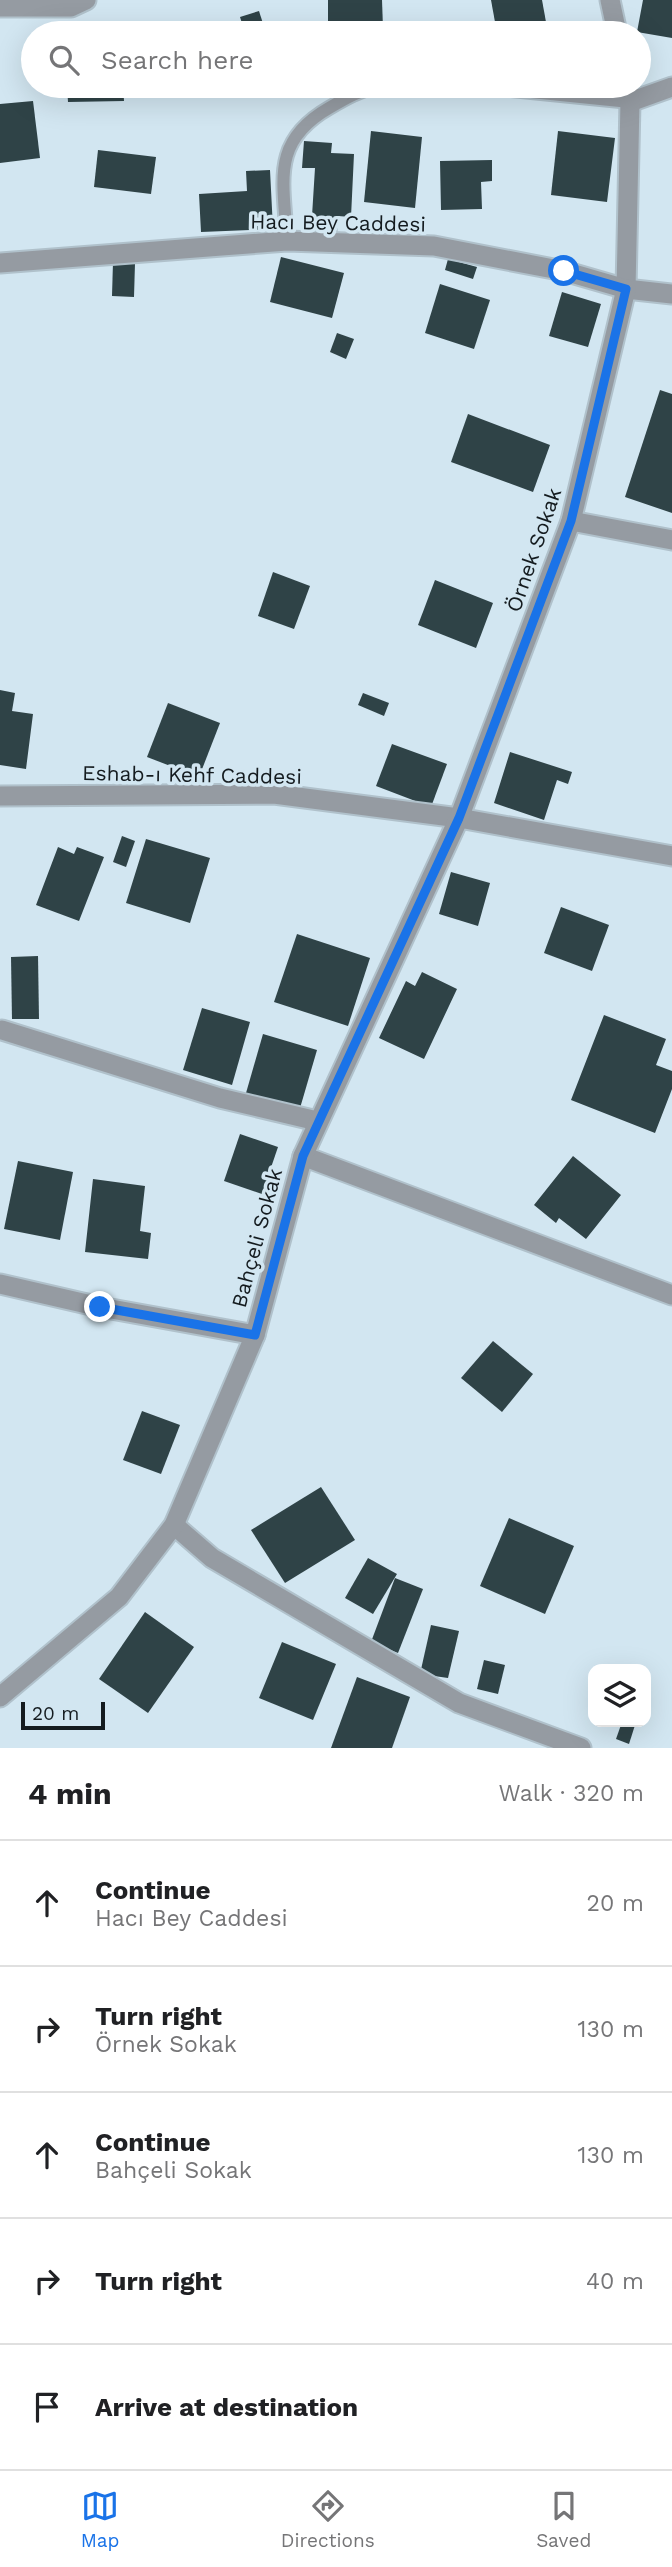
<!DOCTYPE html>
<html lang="en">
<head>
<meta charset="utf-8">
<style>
	:root { --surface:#fff; --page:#f2f2f2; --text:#202124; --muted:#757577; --line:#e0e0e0; --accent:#1a73e8 }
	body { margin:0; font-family:"Work Sans",sans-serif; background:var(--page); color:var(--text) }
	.controls { position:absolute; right:21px; bottom:21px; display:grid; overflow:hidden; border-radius:14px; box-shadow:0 7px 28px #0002 }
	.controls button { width:63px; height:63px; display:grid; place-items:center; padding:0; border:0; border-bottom:2px solid var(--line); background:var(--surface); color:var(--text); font:35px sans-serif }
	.scale { position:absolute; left:21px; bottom:18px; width:84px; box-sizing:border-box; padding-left:7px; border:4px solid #141b1f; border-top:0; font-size:19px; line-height:24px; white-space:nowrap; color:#141b1f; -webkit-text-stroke:5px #d2e6f1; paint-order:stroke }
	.stop { position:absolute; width:21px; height:21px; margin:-16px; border:5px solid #1a73e8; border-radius:50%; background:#fff }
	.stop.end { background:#1a73e8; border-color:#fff; box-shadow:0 2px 7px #0008 }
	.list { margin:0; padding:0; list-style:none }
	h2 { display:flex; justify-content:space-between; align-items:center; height:91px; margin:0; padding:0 28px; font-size:30px }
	h2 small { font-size:23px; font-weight:400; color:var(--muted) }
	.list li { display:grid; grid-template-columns:46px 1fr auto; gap:21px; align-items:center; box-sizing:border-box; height:126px; padding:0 28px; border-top:2px solid var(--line) }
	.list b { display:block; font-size:26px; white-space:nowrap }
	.list p { margin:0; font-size:23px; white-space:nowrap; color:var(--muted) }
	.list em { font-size:23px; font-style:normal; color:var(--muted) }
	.icon { flex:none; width:38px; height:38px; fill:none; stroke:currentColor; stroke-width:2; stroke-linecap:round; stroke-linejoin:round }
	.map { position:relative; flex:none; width:672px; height:1748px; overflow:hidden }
	.search { position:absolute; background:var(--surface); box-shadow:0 7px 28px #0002; left:21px; right:21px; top:21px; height:77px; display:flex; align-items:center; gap:18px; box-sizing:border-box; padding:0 24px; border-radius:38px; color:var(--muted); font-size:26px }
	.sheet { height:721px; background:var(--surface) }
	nav { display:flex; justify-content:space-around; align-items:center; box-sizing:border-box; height:98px; border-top:2px solid var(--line); background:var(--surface); font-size:19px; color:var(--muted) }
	nav a { display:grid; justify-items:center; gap:4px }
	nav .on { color:var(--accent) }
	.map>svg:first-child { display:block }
</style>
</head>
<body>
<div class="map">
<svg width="672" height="1748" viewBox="0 0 672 1748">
	<rect width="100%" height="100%" fill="#d2e6f1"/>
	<!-- building -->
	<g fill="#2f4347">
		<path d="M328,0H382L383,28L328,29Z"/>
		<path d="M491,0H542L548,33H497Z"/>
		<path d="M643,0H672V38L637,32Z"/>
		<path d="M259,11L266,33H245L240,17Z"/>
		<path d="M56,23H90L91,33H56Z"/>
		<path d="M67,86H123L124,101L68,102Z"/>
		<path d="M33,101L40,158L0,163V104Z"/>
		<path d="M371,131L422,137L415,208L364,202Z"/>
		<path d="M558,131L615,138L607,202L551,195Z"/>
		<path d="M304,141L332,143L331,153L354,154L351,217L338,216L337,233L311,232L315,168H302Z"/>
		<path d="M98,150L156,157L151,194L94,187Z"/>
		<path d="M492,160V181L481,182L482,209L441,210L440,161Z"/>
		<path d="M270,170L273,229L201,232L199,194L247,191L246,171Z"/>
		<path d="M281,257L344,273L332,318L270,302Z"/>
		<path d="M448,259L477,267L473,279L445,270Z"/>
		<path d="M113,262L135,263L134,297L112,296Z"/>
		<path d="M440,284L490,300L474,349L425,333Z"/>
		<path d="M562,292L601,304L588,347L549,336Z"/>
		<path d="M337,333L354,339L346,359L330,352Z"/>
		<path d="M660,390L672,394V513L625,497Z"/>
		<path d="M468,414L550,445L533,492L451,462Z"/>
		<path d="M273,572L310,586L294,629L258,616Z"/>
		<path d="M435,580L493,603L476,648L418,625Z"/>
		<path d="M0,690L15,693L12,711L33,714L26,769L0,765Z"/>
		<path d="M363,693L389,703L384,716L358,705Z"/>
		<path d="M168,703L220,723L199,777L147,757Z"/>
		<path d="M392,744L447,764L431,807L376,786Z"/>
		<path d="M510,752L572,772L568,784L557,780L544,820L494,803Z"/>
		<path d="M122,836L135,841L126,867L113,862Z"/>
		<path d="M146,839L210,858L190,923L126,903Z"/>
		<path d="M58,847L74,854L77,847L104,857L79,921L36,905Z"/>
		<path d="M451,872L490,883L478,926L439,914Z"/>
		<path d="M561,907L609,925L592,971L544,953Z"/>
		<path d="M297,934L370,958L348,1026L274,1002Z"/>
		<path d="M38,956L39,1019H12L11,957Z"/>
		<path d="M422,972L457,989L424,1059L379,1038L406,981L415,986Z"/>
		<path d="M202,1008L250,1022L232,1085L183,1070Z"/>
		<path d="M604,1015L666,1039L656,1065L672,1071V1089L655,1133L571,1100Z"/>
		<path d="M263,1034L317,1050L298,1115L244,1100Z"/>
		<path d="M240,1134L278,1147L262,1194L224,1181Z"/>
		<path d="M573,1156L621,1195L586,1239L559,1218L556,1223L534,1205Z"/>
		<path d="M18,1161L73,1172L60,1240L4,1229Z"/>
		<path d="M93,1179L145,1186L140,1231L151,1233L148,1259L85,1252Z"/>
		<path d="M493,1341L533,1374L502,1412L461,1378Z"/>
		<path d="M142,1411L180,1425L161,1474L123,1460Z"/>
		<path d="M321,1487L355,1540L285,1583L251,1530Z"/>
		<path d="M509,1518L574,1546L545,1614L480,1586Z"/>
		<path d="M368,1558L397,1574L373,1614L345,1598Z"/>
		<path d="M395,1578L423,1589L398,1653L371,1642Z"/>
		<path d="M145,1612L194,1647L148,1713L99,1679Z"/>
		<path d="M431,1625L459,1631L448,1678L420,1674Z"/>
		<path d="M282,1642L336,1664L313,1720L259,1698Z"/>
		<path d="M484,1660L505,1665L498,1694L477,1689Z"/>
		<path d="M357,1677L410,1697L392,1748H331Z"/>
		<path d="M622,1722H636L629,1744L616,1739Z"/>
	</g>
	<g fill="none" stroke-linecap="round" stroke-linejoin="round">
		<!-- service casing -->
		<g stroke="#b0c1cb" stroke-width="16">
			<g id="service">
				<path d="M471,86L630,102"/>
				<path d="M287,241C284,182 270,142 329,108C346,98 360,90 379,86"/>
			</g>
		</g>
		<!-- minor casing -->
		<g stroke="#b0c1cb" stroke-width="23">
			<g id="minor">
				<path d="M610,0L617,33"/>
				<path d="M0,7H71L86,0"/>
				<path d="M630,102L672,87"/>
				<path d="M626,289L630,102L627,86"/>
				<path d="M571,521L672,540"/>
				<path d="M2,1030L220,1098L317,1121"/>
				<path d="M303,1156L672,1295"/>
				<path d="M0,1284L100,1307L255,1335"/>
				<path d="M174,1525L212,1558L459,1703L581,1748"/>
			</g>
		</g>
		<!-- tertiary casing -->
		<g stroke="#b0c1cb" stroke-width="23">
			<g id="tertiary">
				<path d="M0,263L287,241L434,246L564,271L626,289L672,294"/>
				<path d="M0,796L274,794L459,818L672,856"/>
				<path d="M0,1697L119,1597L174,1525L255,1335L303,1156L459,818L571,521L626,289"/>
			</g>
		</g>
		<!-- service -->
		<use href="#service" stroke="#959ba2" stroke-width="12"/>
		<!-- minor -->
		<use href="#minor" stroke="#959ba2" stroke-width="19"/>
		<!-- tertiary -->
		<use href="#tertiary" stroke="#959ba2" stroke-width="19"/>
	</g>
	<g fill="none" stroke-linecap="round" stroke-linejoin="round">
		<!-- route -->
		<path stroke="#1a73e8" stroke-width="9" d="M100,1307L255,1335L303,1156L459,818L571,521L626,289L564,271"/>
	</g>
	<g text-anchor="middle" stroke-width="7" stroke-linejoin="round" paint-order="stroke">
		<!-- street labels -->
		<g font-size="21" fill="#141b1f" stroke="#d2e6f1">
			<text transform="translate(338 223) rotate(1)" y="7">Hacı Bey Caddesi</text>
			<text transform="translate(534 550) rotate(-71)" y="7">Örnek Sokak</text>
			<text transform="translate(192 775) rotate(1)" y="7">Eshab-ı Kehf Caddesi</text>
			<text transform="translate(257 1238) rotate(-75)" y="7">Bahçeli Sokak</text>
		</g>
	</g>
</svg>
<div class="controls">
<button><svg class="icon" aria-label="layers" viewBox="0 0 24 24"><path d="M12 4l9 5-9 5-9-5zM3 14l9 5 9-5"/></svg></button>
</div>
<div class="scale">20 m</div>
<div class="stop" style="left:564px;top:271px"></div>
<div class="stop end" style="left:100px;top:1307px"></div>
<div class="search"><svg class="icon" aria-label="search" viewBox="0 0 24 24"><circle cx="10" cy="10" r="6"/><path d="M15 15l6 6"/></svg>Search here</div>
</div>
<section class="sheet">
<h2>4 min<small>Walk · 320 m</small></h2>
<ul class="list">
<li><svg class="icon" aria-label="ahead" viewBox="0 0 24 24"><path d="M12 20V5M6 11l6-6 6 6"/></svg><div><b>Continue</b><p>Hacı Bey Caddesi</p></div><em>20 m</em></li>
<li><svg class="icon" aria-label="right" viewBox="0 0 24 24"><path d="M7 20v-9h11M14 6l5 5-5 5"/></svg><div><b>Turn right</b><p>Örnek Sokak</p></div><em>130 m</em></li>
<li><svg class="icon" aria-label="ahead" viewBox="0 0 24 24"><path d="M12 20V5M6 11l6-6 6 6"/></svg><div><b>Continue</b><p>Bahçeli Sokak</p></div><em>130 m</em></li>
<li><svg class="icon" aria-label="right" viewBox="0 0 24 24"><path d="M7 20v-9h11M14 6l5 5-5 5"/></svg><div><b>Turn right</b></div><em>40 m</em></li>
<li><svg class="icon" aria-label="arrive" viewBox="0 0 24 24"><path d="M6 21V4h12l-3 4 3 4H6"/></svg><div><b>Arrive at destination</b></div></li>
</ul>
</section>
<nav>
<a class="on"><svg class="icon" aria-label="map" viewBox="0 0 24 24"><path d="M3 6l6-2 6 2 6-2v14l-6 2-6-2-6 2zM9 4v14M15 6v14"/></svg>Map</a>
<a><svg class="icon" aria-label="directions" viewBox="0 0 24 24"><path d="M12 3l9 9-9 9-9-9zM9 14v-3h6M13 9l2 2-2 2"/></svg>Directions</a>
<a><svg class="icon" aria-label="saved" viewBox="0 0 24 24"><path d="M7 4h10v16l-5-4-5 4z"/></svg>Saved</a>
</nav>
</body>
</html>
